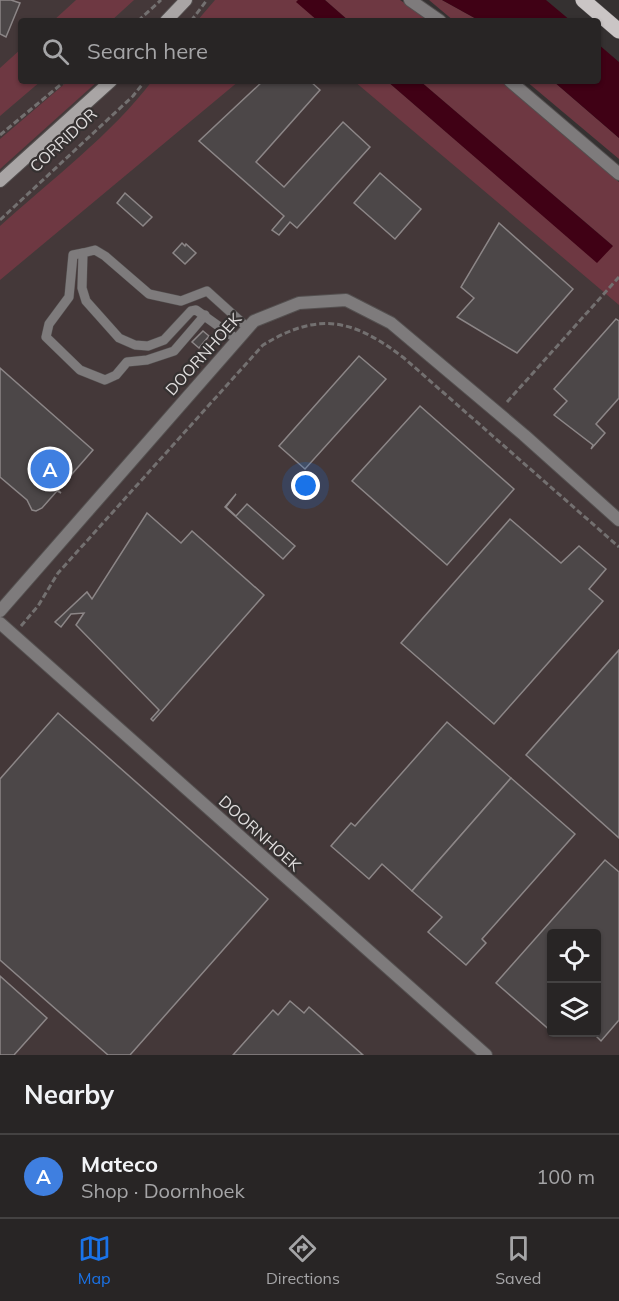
<!DOCTYPE html>
<html lang="en">
<head>
<meta charset="utf-8">
<style>
	:root { --surface:#282525; --page:#302d2d; --text:#f1f3f6; --muted:#a5a5a7; --line:#444242; --accent:#1a73e8 }
	body { margin:0; font-family:Mulish,sans-serif; background:var(--page); color:var(--text) }
	.controls { position:absolute; right:18px; bottom:18px; display:grid; overflow:hidden; border-radius:6px; box-shadow:0 2px 4px #0004 }
	.controls button { width:54px; height:54px; display:grid; place-items:center; padding:0; border:0; border-bottom:2px solid var(--line); background:var(--surface); color:var(--text); font:30px sans-serif }
	.you { position:absolute; left:306px; top:486px; width:21px; height:21px; margin:-15px; border:4px solid #fff; border-radius:50%; background:#1a73e8; box-shadow:0 0 0 9px #1a73e833 }
	.badge { display:grid; place-items:center; width:39px; height:39px; border-radius:50%; background:var(--accent); color:#fff; font-size:20px; font-weight:700 }
	.pin { position:absolute; translate:-50% -50%; border:3px solid #fff; box-shadow:0 2px 6px #0006 }
	.list { margin:0; padding:0; list-style:none }
	h2 { display:flex; justify-content:space-between; align-items:center; height:78px; margin:0; padding:0 24px; font-size:26px }
	h2 small { font-size:20px; font-weight:400; color:var(--muted) }
	.list li { display:grid; grid-template-columns:39px 1fr auto; gap:18px; align-items:center; box-sizing:border-box; height:84px; padding:0 24px; border-top:2px solid var(--line) }
	.list b { display:block; font-size:22px; white-space:nowrap }
	.list p { margin:0; font-size:20px; white-space:nowrap; color:var(--muted) }
	.list em { font-size:20px; font-style:normal; color:var(--muted) }
	.icon { flex:none; width:33px; height:33px; fill:none; stroke:currentColor; stroke-width:2; stroke-linecap:round; stroke-linejoin:round }
	.map { position:relative; flex:none; width:619px; height:1055px; overflow:hidden }
	.search { position:absolute; background:var(--surface); box-shadow:0 2px 4px #0004; left:18px; right:18px; top:18px; height:66px; display:flex; align-items:center; gap:15px; box-sizing:border-box; padding:0 21px; border-radius:6px; color:var(--muted); font-size:22px }
	.sheet { height:162px; background:var(--surface) }
	nav { display:flex; justify-content:space-around; align-items:center; box-sizing:border-box; height:84px; border-top:2px solid var(--line); background:var(--surface); font-size:16px; color:var(--muted) }
	nav a { display:grid; justify-items:center; gap:3px }
	nav .on { color:var(--accent) }
	.map>svg:first-child { display:block }
</style>
</head>
<body>
<div class="map">
<svg width="619" height="1055" viewBox="0 0 619 1055">
	<rect width="100%" height="100%" fill="#353131"/>
	<!-- built -->
	<path fill="#443839" fill-rule="evenodd" d="M0,0H343L367,21H21V81H435L619,243V1055H0ZM552,934H596V1032H552Z"/>
	<!-- green -->
	<g fill="#6e3842">
		<path d="M76,0H134L111,21H53Z"/>
		<path d="M215,0H298L297,2L318,21H197Z"/>
		<path d="M325,0H400L431,21H349Z"/>
		<path d="M429,0H442L480,21H454Z"/>
		<path d="M21,49V81H41L0,116V68Z"/>
		<path d="M68,81H98L0,169V139Z"/>
		<path d="M152,81H239L0,280V226C49,182 113,133 152,81Z"/>
		<path d="M354,81H387L597,262L612,245L420,81H501L619,182V305Z"/>
		<path d="M526,81H553L619,138V159Z"/>
	</g>
	<!-- water -->
	<g fill="#400115">
		<path d="M298,0H325L349,21H318L296,2Z"/>
		<path d="M442,0H546L571,21H480Z"/>
		<path d="M598,44L619,62V138L553,81H598Z"/>
		<path d="M387,81H420L613,246L597,263Z"/>
	</g>
	<!-- building -->
	<g fill="#4c4748" stroke="#8c8687" stroke-width="1.5">
		<path d="M0,0H11L20,3L6,37L0,34Z"/>
		<path d="M263,81H310L320,90L256,162L284,187L343,122L370,147L297,228L290,222L279,235L272,230L284,216L199,141Z"/>
		<path d="M380,173L421,209L395,239L354,203Z"/>
		<path d="M125,193L152,217L143,226L117,203Z"/>
		<path d="M499,223L573,289L517,353L457,317L474,298L461,287Z"/>
		<path d="M182,243L185,246L186,244L196,253L185,264L173,253Z"/>
		<path d="M616,319L619,321V398L596,424L605,433L591,449L593,445L554,415L567,401L554,389Z"/>
		<path d="M203,331L209,336L199,348L192,342Z"/>
		<path d="M359,356L386,379L305,469L279,446Z"/>
		<path d="M0,368L93,450L58,490L61,493L57,491L42,508L36,511L32,510L27,500L0,477Z"/>
		<path d="M420,406L514,489L447,565L352,481Z"/>
		<path d="M236,494L226,507L236,516L247,504L295,546L283,559L225,507Z"/>
		<path d="M147,513L181,543L192,531L264,595L153,721L151,719L159,710L76,625L84,613L71,614L61,627L55,622L87,592L92,599Z"/>
		<path d="M510,519L561,563L579,546L606,569L589,589L603,601L494,724L401,643Z"/>
		<path d="M619,650V838L526,755Z"/>
		<path d="M58,713L268,899L130,1055H108L0,960V779Z"/>
		<path d="M447,722L511,778L412,891L382,864L369,879L331,846L351,823L355,826Z"/>
		<path d="M511,778L575,834L482,939L486,943L466,965L428,932L442,917L412,891Z"/>
		<path d="M605,860L619,872V1020L601,1041L592,1032H596V934H552V1032L496,983Z"/>
		<path d="M0,976L47,1018L14,1055H0Z"/>
		<path d="M290,1001L304,1013L309,1007L363,1055H233L273,1010L278,1015Z"/>
	</g>
	<g fill="none" stroke-linecap="round" stroke-linejoin="round">
		<!-- service casing -->
		<g stroke="#545050" stroke-width="10">
			<g id="service">
				<path d="M83,253L73,255L69,297L49,324L46,337L80,370L105,380L116,375L127,362L147,360L174,351L205,315"/>
				<path d="M238,340L196,310L191,311L164,340L148,346L135,345L119,338L86,301L82,288L83,253L95,250L105,256L149,294L181,301L207,291L248,328"/>
			</g>
		</g>
		<!-- minor casing -->
		<g stroke="#545050" stroke-width="14">
			<g id="minor">
				<path d="M0,611L254,321L299,303L346,300L391,323L524,435L619,520"/>
				<path d="M0,623L486,1055"/>
			</g>
		</g>
		<!-- tertiary casing -->
		<g stroke="#545050" stroke-width="14">
			<g id="tertiary">
				<path d="M410,0L440,21"/>
				<path d="M510,81L619,174"/>
			</g>
		</g>
		<!-- secondary casing -->
		<g stroke="#545050" stroke-width="14">
			<g id="secondary">
				<path d="M166,21L186,0"/>
				<path d="M0,181L111,81"/>
			</g>
		</g>
		<!-- primary casing -->
		<g stroke="#545050" stroke-width="16">
			<path id="primary" d="M583,0L619,31"/>
		</g>
		<!-- path -->
		<g stroke="#737070" stroke-width="3" stroke-dasharray="6 3" stroke-linecap="butt">
			<path d="M138,21L161,0"/>
			<path d="M191,21L207,0"/>
			<path d="M0,135L65,81"/>
			<path d="M0,220L133,96L145,81"/>
			<path d="M507,402L619,277"/>
			<path d="M21,626L38,606L58,573L263,345C319,311 353,319 404,358L619,547"/>
		</g>
		<!-- service -->
		<use href="#service" stroke="#7e7b7c" stroke-width="9"/>
		<!-- minor -->
		<use href="#minor" stroke="#7e7b7c" stroke-width="12"/>
		<!-- tertiary -->
		<use href="#tertiary" stroke="#7e7b7c" stroke-width="12"/>
		<!-- secondary -->
		<use href="#secondary" stroke="#a9a5a5" stroke-width="12"/>
		<!-- primary -->
		<use href="#primary" stroke="#cac5c5" stroke-width="15"/>
	</g>
	<g text-anchor="middle" stroke-width="4.5" stroke-linejoin="round" paint-order="stroke">
		<!-- street labels -->
		<g font-size="16" fill="#dfdcdc" stroke="#353131">
			<text transform="translate(63 140) rotate(-43)" y="6">CORRIDOR</text>
			<text transform="translate(203 354) rotate(-48)" y="6">DOORNHOEK</text>
			<text transform="translate(260 833) rotate(42)" y="6">DOORNHOEK</text>
		</g>
	</g>
</svg>
<div class="controls">
<button><svg class="icon" aria-label="locate" viewBox="0 0 24 24"><circle cx="12" cy="12" r="6"/><path d="M12 2v4M12 18v4M2 12h4M18 12h4"/></svg></button>
<button><svg class="icon" aria-label="layers" viewBox="0 0 24 24"><path d="M12 4l9 5-9 5-9-5zM3 14l9 5 9-5"/></svg></button>
</div>
<div class="you"></div>
<div class="pin badge" style="left:50px;top:469px;background:#3f7fe0">A</div>
<div class="search"><svg class="icon" aria-label="search" viewBox="0 0 24 24"><circle cx="10" cy="10" r="6"/><path d="M15 15l6 6"/></svg>Search here</div>
</div>
<section class="sheet">
<h2>Nearby<small></small></h2>
<ul class="list">
<li><span class="badge" style="background:#3f7fe0">A</span><div><b>Mateco</b><p>Shop · Doornhoek</p></div><em>100 m</em></li>
</ul>
</section>
<nav>
<a class="on"><svg class="icon" aria-label="map" viewBox="0 0 24 24"><path d="M3 6l6-2 6 2 6-2v14l-6 2-6-2-6 2zM9 4v14M15 6v14"/></svg>Map</a>
<a><svg class="icon" aria-label="directions" viewBox="0 0 24 24"><path d="M12 3l9 9-9 9-9-9zM9 14v-3h6M13 9l2 2-2 2"/></svg>Directions</a>
<a><svg class="icon" aria-label="saved" viewBox="0 0 24 24"><path d="M7 4h10v16l-5-4-5 4z"/></svg>Saved</a>
</nav>
</body>
</html>
